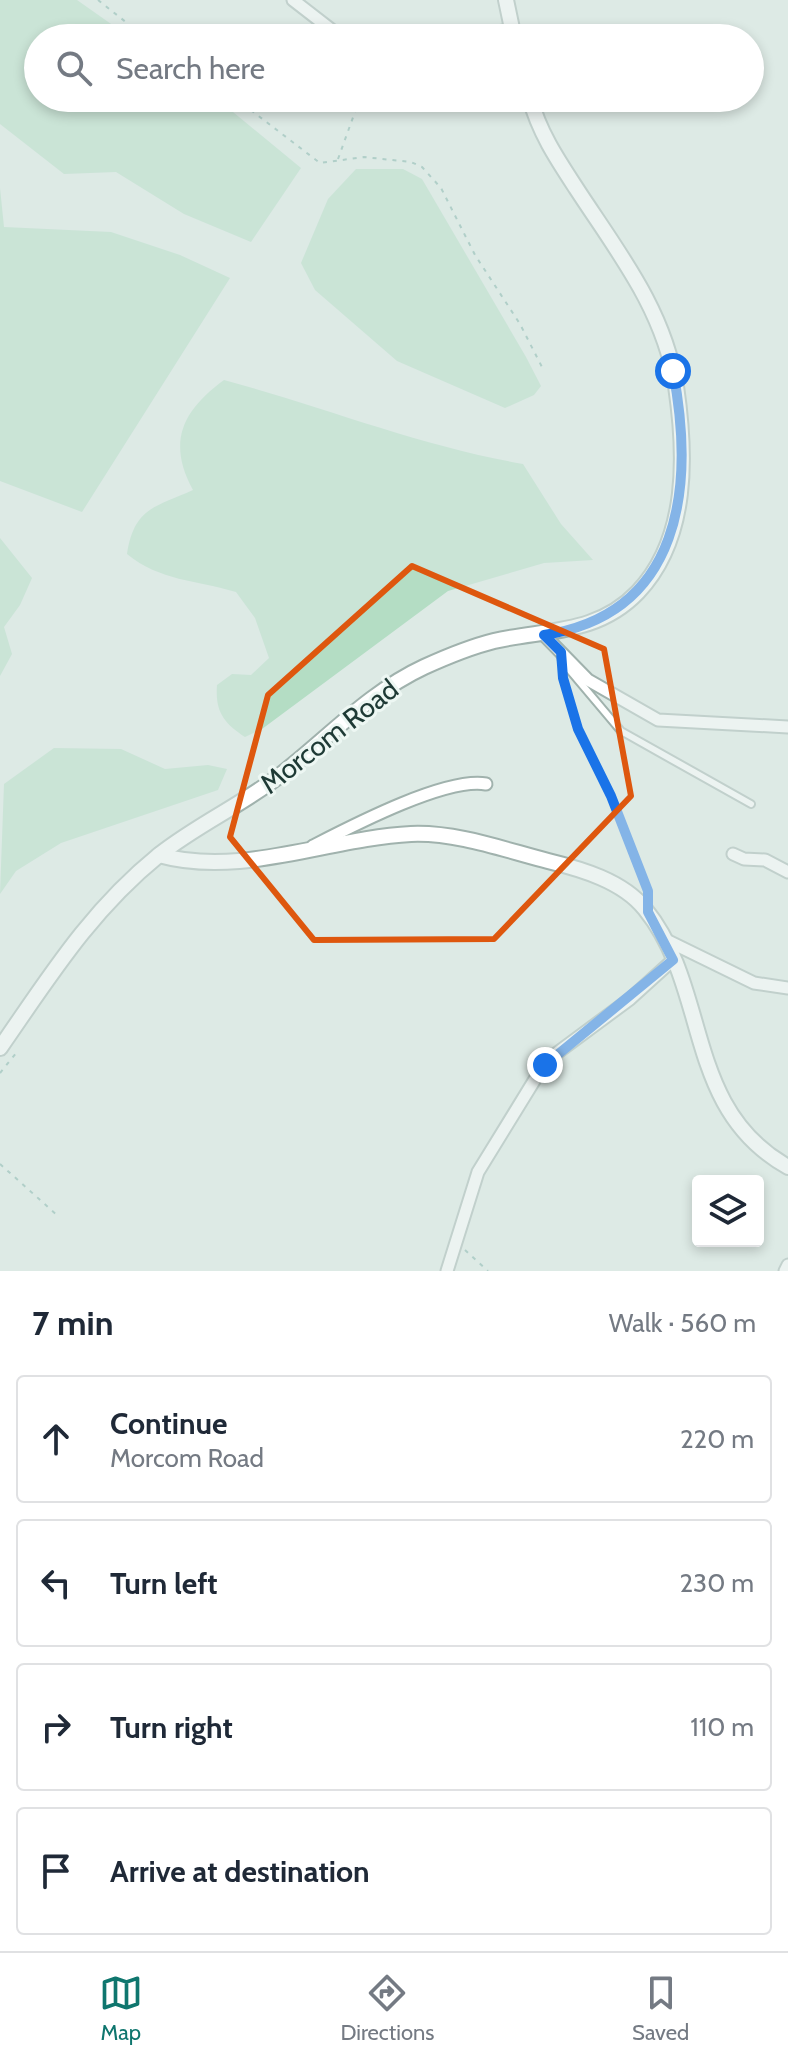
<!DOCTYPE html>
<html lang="en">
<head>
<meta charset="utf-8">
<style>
	:root { --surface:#fff; --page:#f6f6f7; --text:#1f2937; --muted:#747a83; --line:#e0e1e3; --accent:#0f766e }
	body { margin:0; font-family:Cabin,sans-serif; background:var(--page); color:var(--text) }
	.controls { position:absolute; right:24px; bottom:24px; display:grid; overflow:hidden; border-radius:8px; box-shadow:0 4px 12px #0003 }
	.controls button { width:72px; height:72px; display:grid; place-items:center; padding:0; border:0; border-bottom:2px solid var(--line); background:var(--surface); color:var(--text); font:40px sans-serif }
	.stop { position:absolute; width:24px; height:24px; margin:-18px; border:6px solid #1a73e8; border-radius:50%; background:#fff }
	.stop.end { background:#1a73e8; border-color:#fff; box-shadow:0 2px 8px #0008 }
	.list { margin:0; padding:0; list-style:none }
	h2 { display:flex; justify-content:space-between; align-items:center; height:104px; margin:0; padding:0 32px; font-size:34px }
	h2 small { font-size:26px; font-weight:400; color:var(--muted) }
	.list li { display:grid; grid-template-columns:52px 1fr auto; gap:24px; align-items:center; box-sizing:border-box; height:128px; margin:0 16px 16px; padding:0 16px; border:2px solid var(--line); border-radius:8px }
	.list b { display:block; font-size:30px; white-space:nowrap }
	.list p { margin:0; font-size:26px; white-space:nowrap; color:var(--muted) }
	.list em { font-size:26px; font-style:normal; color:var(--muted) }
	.icon { flex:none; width:44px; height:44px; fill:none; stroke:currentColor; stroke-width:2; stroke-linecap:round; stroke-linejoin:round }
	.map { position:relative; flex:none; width:788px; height:1271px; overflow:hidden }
	.search { position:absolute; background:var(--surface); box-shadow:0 4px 12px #0003; left:24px; right:24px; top:24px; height:88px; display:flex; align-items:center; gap:20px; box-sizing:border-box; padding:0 28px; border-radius:44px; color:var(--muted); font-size:30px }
	.sheet { height:680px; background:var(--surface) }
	nav { display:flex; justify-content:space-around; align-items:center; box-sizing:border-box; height:112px; border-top:2px solid var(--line); background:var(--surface); font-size:22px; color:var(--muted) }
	nav a { display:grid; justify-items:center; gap:4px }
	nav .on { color:var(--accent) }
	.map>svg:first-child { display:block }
</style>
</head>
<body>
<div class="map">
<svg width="788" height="1271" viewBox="0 0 788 1271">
	<rect width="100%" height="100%" fill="#ddeae5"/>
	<!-- green -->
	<g fill="#b4ddc4">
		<path d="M0,0H77L131,38H38V98H216L301,168L251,242L184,214L116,172L64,174L0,124Z"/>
		<path d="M356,169H403L422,179L526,357L541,386L534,395L505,408L397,361L315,290L301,263L328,199Z"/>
		<path d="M0,188L4,227L111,232L180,255L230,278L82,512L0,481Z"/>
		<path d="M224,380C324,407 420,446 523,464L561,524L593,560L544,563L448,591L262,729L245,737C224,723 215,712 217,685L232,674L251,675L269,658L255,618L236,592C196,580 160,581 127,554C134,508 155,507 193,490C167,442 182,411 224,380Z"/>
		<path d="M0,538L32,578L20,605L4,627L12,654L0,676Z"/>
		<path d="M54,748L121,749L165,769L208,765L227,769L218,790L61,843L16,871L0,894L4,784Z"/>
	</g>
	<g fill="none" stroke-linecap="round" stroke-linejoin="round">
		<!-- service casing -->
		<g stroke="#a0b2ad" stroke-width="10">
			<path id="service" d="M561,655L562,661L621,731L751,804"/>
		</g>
		<!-- minor casing -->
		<g stroke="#a0b2ad" stroke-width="15">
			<g id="minor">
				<path d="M293,0L342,38"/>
				<path d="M469,38L512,29"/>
				<path d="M544,635L588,680L658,720L788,727"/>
				<path d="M313,846C352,826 446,777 486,784"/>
				<path d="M733,854L744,859L765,860L788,872"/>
				<path d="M664,939L754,983L788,988"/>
				<path d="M447,1271L478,1172L537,1076L557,1053L630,999L673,960"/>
				<path d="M785,1271L788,1265"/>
			</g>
		</g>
		<!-- tertiary casing -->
		<g stroke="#a0b2ad" stroke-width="18">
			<g id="tertiary">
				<path d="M506,0L514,38"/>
				<path d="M159,855C241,878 329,838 411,834C456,832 505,850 548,861C581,869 623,881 645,909C711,990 683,1108 788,1167"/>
				<path d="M0,1048C50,976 90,911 159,855C198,824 244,804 283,773C329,737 370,692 424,667C446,657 470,647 494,641C546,629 597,635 638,592C689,538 686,454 676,386C664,309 617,251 576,188C557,159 539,132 530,98"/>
			</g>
		</g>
		<!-- path -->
		<g stroke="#7bafa5" stroke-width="2" stroke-dasharray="4 6" stroke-linecap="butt">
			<path d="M98,0L146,38"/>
			<path d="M235,98L320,163L364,157L411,162L422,167L441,188L475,255L520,324L543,369"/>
			<path d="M338,159L360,98"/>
			<path d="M563,675C582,752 625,820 650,895"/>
			<path d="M0,1073L17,1052"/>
			<path d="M0,1164L58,1216"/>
			<path d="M465,1250L488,1271"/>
		</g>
		<!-- service -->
		<use href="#service" stroke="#fff" stroke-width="6"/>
		<!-- minor -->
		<use href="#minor" stroke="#fff" stroke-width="11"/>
		<!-- tertiary -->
		<use href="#tertiary" stroke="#fff" stroke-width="14"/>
	</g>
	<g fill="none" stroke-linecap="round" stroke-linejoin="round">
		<!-- route -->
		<path stroke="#1a73e8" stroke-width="10" d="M545,1065L673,960L648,912V891L611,796L578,729L563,678L561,652L544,635C682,614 695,487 673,371"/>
	</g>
	<!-- marked area -->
	<path d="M0 0H788V1271H0ZM412,566L604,649L631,796L494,939L314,940L230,837L268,695Z" fill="#ddeae5" fill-opacity=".55" fill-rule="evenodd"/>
	<path fill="none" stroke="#de570e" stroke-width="6" stroke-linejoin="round" d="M412,566L604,649L631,796L494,939L314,940L230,837L268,695Z"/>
	<g text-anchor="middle" stroke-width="6" stroke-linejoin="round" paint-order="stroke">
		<!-- street labels -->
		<g font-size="28" fill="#1e3a35" stroke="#edf7f3">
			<text transform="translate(329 736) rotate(-38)" y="10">Morcom Road</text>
		</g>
	</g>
</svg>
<div class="controls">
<button><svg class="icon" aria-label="layers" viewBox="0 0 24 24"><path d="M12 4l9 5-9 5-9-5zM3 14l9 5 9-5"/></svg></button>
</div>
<div class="stop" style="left:673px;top:371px"></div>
<div class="stop end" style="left:545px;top:1065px"></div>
<div class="search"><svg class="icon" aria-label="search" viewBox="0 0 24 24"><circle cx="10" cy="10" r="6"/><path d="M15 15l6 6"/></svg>Search here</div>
</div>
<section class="sheet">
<h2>7 min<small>Walk · 560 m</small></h2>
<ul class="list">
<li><svg class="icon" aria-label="ahead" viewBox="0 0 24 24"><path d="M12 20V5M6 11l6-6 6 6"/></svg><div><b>Continue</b><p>Morcom Road</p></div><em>220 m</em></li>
<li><svg class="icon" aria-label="left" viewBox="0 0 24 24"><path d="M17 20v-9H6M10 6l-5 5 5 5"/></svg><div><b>Turn left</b></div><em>230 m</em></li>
<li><svg class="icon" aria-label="right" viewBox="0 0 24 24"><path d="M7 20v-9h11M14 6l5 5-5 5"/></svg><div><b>Turn right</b></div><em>110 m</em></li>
<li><svg class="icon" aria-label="arrive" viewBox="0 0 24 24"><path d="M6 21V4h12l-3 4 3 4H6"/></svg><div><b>Arrive at destination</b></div></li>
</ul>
</section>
<nav>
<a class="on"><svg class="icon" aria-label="map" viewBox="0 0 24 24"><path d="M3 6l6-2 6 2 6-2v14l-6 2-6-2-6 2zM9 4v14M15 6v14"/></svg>Map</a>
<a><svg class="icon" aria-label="directions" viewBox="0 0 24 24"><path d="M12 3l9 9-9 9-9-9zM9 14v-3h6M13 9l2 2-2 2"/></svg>Directions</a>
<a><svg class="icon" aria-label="saved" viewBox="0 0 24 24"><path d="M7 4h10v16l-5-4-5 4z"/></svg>Saved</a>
</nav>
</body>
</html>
